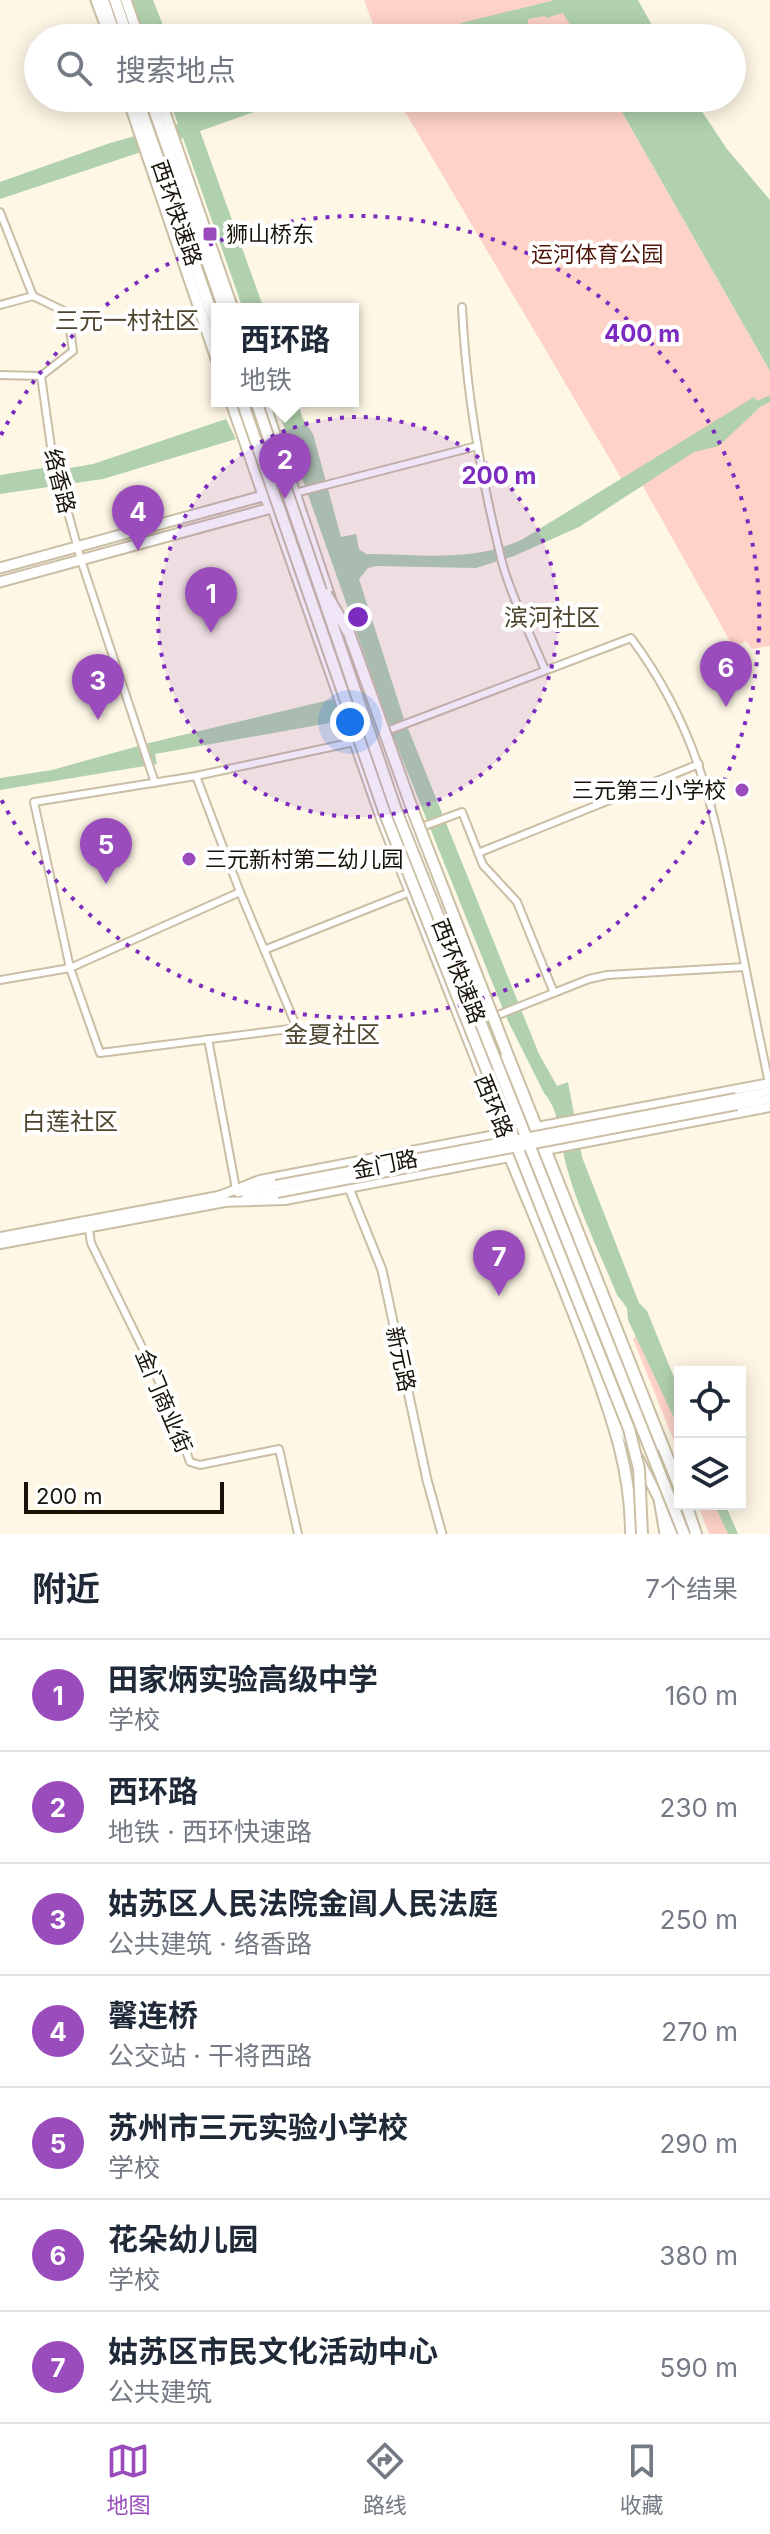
<!DOCTYPE html>
<html lang="zh">
<head>
<meta charset="utf-8">
<style>
	:root { --surface:#fff; --page:#f2f2f3; --text:#1f2937; --muted:#747a83; --line:#e0e1e3; --accent:#9a4cbd }
	body { margin:0; font-family:Inter,"Noto Sans SC",sans-serif; background:var(--page); color:var(--text) }
	.controls { position:absolute; right:24px; bottom:24px; display:grid; overflow:hidden; border-radius:0px; box-shadow:0 4px 20px #0003 }
	.controls button { width:72px; height:72px; display:grid; place-items:center; padding:0; border:0; border-bottom:2px solid var(--line); background:var(--surface); color:var(--text); font:40px sans-serif }
	.scale { position:absolute; left:24px; bottom:20px; width:200px; box-sizing:border-box; padding-left:8px; border:4px solid #171309; border-top:0; font-size:22px; line-height:28px; white-space:nowrap; color:#171309; -webkit-text-stroke:6px #fff; paint-order:stroke }
	.you { position:absolute; left:350px; top:722px; width:28px; height:28px; margin:-20px; border:6px solid #fff; border-radius:50%; background:#1a73e8; box-shadow:0 0 0 12px #1a73e833 }
	.badge { display:grid; place-items:center; width:52px; height:52px; border-radius:50%; background:var(--accent); color:#fff; font-size:26px; font-weight:700 }
	.pin { position:absolute; translate:-50% -66px; filter:drop-shadow(0 2px 4px #0008) }
	.pin::after { content:''; position:absolute; top:42px; width:28px; height:24px; background:inherit; clip-path:polygon(0 0,100% 0,50% 100%) }
	.popup { position:absolute; left:211px; top:303px; width:148px; height:104px; box-sizing:border-box; display:grid; place-content:center; border-radius:0px; background:var(--surface); filter:drop-shadow(0 2px 6px #0005); font-size:26px; white-space:nowrap; color:var(--muted) }
	.popup b { font-size:30px; color:var(--text) }
	.popup::after { content:''; position:absolute; left:50%; top:100%; margin-left:-16px; border:16px solid transparent; border-top-color:var(--surface) }
	.list { margin:0; padding:0; list-style:none }
	h2 { display:flex; justify-content:space-between; align-items:center; height:104px; margin:0; padding:0 32px; font-size:34px }
	h2 small { font-size:26px; font-weight:400; color:var(--muted) }
	.list li { display:grid; grid-template-columns:52px 1fr auto; gap:24px; align-items:center; box-sizing:border-box; height:112px; padding:0 32px; border-top:2px solid var(--line) }
	.list b { display:block; font-size:30px; white-space:nowrap }
	.list p { margin:0; font-size:26px; white-space:nowrap; color:var(--muted) }
	.list em { font-size:26px; font-style:normal; color:var(--muted) }
	.icon { flex:none; width:44px; height:44px; fill:none; stroke:currentColor; stroke-width:2; stroke-linecap:round; stroke-linejoin:round }
	.map { position:relative; flex:none; width:770px; height:1534px; overflow:hidden }
	.search { position:absolute; background:var(--surface); box-shadow:0 4px 20px #0003; left:24px; right:24px; top:24px; height:88px; display:flex; align-items:center; gap:20px; box-sizing:border-box; padding:0 28px; border-radius:44px; color:var(--muted); font-size:30px }
	.sheet { height:888px; background:var(--surface) }
	nav { display:flex; justify-content:space-around; align-items:center; box-sizing:border-box; height:112px; border-top:2px solid var(--line); background:var(--surface); font-size:22px; color:var(--muted) }
	nav a { display:grid; justify-items:center; gap:4px }
	nav .on { color:var(--accent) }
	.map>svg:first-child { display:block }
</style>
</head>
<body>
<div class="map">
<svg width="770" height="1534" viewBox="0 0 770 1534">
	<rect width="100%" height="100%" fill="#fef7e6"/>
	<!-- green -->
	<g fill="#fed2c7">
		<path d="M364,0H557L578,38H378Z"/>
		<path d="M397,98H614L770,371V646L752,649L746,641L734,648L643,486L630,493Z"/>
		<path d="M636,1336L680,1431V1456L633,1339Z"/>
		<path d="M698,1504H714L728,1534H709Z"/>
	</g>
	<!-- water -->
	<g fill="#b1d1ae">
		<path d="M130,0H153L168,38H145Z"/>
		<path d="M555,0H638L659,38H578L563,13L546,18L545,16L528,19V24L523,28H507L474,38H427L465,22Z"/>
		<path d="M168,98H192L198,112L239,98H294L200,131L264,309H243L183,138L0,199V182L110,143L178,124Z"/>
		<path d="M614,98H693L727,149L770,200V371Z"/>
		<path d="M770,395V402L760,407L719,446L694,452L579,527L514,556L476,568L376,566L368,568L359,579L403,716L539,1054L557,1086L568,1082L582,1157L639,1303L647,1311L680,1392V1431L628,1320L627,1308L617,1295C600,1253 579,1212 567,1168C560,1144 561,1112 544,1093L507,1019L393,736L275,401H297L303,419L313,434L341,537L356,534L359,549L366,554C419,554 474,563 523,539L754,397L757,401Z"/>
		<path d="M226,419L236,439L103,479L0,494V475L43,468L53,471L93,464Z"/>
		<path d="M333,699L341,721L155,754L157,764L0,790V778L52,770L149,743Z"/>
		<path d="M714,1504H725L738,1534H728Z"/>
	</g>
	<g fill="none" stroke-linecap="round" stroke-linejoin="round">
		<!-- minor casing -->
		<g stroke="#cabfa5" stroke-width="10">
			<g id="minor">
				<path d="M0,212L33,296L68,313L73,351L41,376L52,454L81,560L155,783"/>
				<path d="M0,305L33,296"/>
				<path d="M462,307C466,393 481,478 502,562C510,594 532,638 545,670"/>
				<path d="M0,375L41,376"/>
				<path d="M295,493L477,446"/>
				<path d="M384,732L631,638C697,726 714,810 735,915C746,971 757,1027 769,1083"/>
				<path d="M196,776L240,892L297,1028L100,1053L70,968L34,802L196,776L354,742L373,736"/>
				<path d="M419,828L462,812L483,865L517,902L554,993"/>
				<path d="M478,853L699,764"/>
				<path d="M264,950L410,892"/>
				<path d="M0,980L70,968L240,892"/>
				<path d="M493,1017L589,979L607,975L745,967"/>
				<path d="M208,1039L236,1189"/>
				<path d="M88,1224L91,1243L165,1394L190,1462L200,1465L279,1449L298,1534"/>
			</g>
		</g>
		<!-- tertiary casing -->
		<g stroke="#cabfa5" stroke-width="11">
			<path id="tertiary" d="M349,1188L382,1270L427,1480L442,1534"/>
		</g>
		<!-- secondary casing -->
		<g stroke="#cabfa5" stroke-width="12">
			<g id="secondary">
				<path d="M736,1098L770,1091"/>
				<path d="M737,1105L770,1099"/>
				<path d="M532,1128L770,1083"/>
				<path d="M540,1151L770,1107"/>
				<path d="M238,1192L276,1185"/>
				<path d="M219,1196L260,1180L511,1132"/>
				<path d="M246,1198L277,1193"/>
				<path d="M220,1202L285,1200L515,1156"/>
				<path d="M0,1237L224,1195"/>
				<path d="M0,1244L225,1202"/>
			</g>
		</g>
		<!-- primary casing -->
		<g stroke="#cabfa5" stroke-width="13">
			<g id="primary">
				<path d="M96,0L110,38"/>
				<path d="M126,0L139,38"/>
				<path d="M160,98L233,309"/>
				<path d="M264,401L331,600"/>
				<path d="M248,421L257,426L279,492"/>
				<path d="M271,503L382,820L508,1141"/>
				<path d="M281,503L302,560"/>
				<path d="M0,568L292,488"/>
				<path d="M0,582L297,501"/>
				<path d="M339,622L404,807L647,1421L654,1449"/>
				<path d="M605,1385L631,1445"/>
				<path d="M638,1458L659,1499L665,1534"/>
				<path d="M665,1494L672,1534"/>
			</g>
		</g>
		<!-- trunk casing -->
		<g stroke="#cabfa5" stroke-width="14">
			<g id="trunk">
				<path d="M103,0L116,38"/>
				<path d="M115,0L128,38"/>
				<path d="M128,98L217,360"/>
				<path d="M137,98L217,328"/>
				<path d="M150,98L224,309"/>
				<path d="M231,401L264,496L272,508"/>
				<path d="M507,1053L680,1489"/>
				<path d="M505,1134L510,1157C538,1225 567,1293 592,1362C613,1421 631,1470 631,1534"/>
				<path d="M686,1504L696,1534"/>
			</g>
		</g>
		<!-- minor -->
		<use href="#minor" stroke="#fff" stroke-width="6"/>
		<!-- tertiary -->
		<use href="#tertiary" stroke="#fff" stroke-width="7"/>
		<!-- secondary -->
		<use href="#secondary" stroke="#fff" stroke-width="8"/>
		<!-- primary -->
		<use href="#primary" stroke="#fff" stroke-width="9"/>
		<!-- trunk -->
		<use href="#trunk" stroke="#fff" stroke-width="10"/>
		<!-- secondary-bridge casing -->
		<g stroke="#cabfa5" stroke-width="12" stroke-linecap="butt">
			<g id="secondary-bridge">
				<path d="M276,1185L736,1098"/>
				<path d="M277,1193L737,1105"/>
			</g>
		</g>
		<!-- trunk-bridge casing -->
		<g stroke="#cabfa5" stroke-width="14" stroke-linecap="butt">
			<g id="trunk-bridge">
				<path d="M242,401L385,814L629,1429L639,1469L642,1534"/>
				<path d="M256,401L396,810L684,1534"/>
				<path d="M326,594L349,633L413,811L507,1053"/>
			</g>
		</g>
		<!-- secondary-bridge -->
		<use href="#secondary-bridge" stroke="#fff" stroke-width="8"/>
		<!-- trunk-bridge -->
		<use href="#trunk-bridge" stroke="#fff" stroke-width="10"/>
	</g>
	<!-- distance rings -->
	<circle cx="358" cy="617" r="200" fill="#7b2cbf" fill-opacity=".12"/>
	<g fill="none" stroke="#7b2cbf" stroke-width="4" stroke-dasharray="4 8">
		<circle cx="358" cy="617" r="200"/>
		<path d="M1 435A401 401 0 1 1 1 799"/>
	</g>
	<!-- markers -->
	<g fill="#9a4cbd" stroke="#fff" stroke-width="3">
		<rect x="202" y="226" width="16" height="16" rx="4"/>
		<circle cx="742" cy="790" r="8"/>
		<circle cx="189" cy="859" r="8"/>
	</g>
	<g text-anchor="middle" stroke-width="8" stroke-linejoin="round" paint-order="stroke">
		<!-- street labels -->
		<g font-size="22" fill="#171309" stroke="#fff">
			<text transform="translate(177 213) rotate(71)" y="8">西环快速路</text>
			<text transform="translate(60 481) rotate(76)" y="8">络香路</text>
			<text transform="translate(459 971) rotate(69)" y="8">西环快速路</text>
			<text transform="translate(494 1106) rotate(68)" y="8">西环路</text>
			<text transform="translate(385 1164) rotate(-11)" y="8">金门路</text>
			<text transform="translate(401 1359) rotate(78)" y="8">新元路</text>
			<text transform="translate(164 1401) rotate(67)" y="8">金门商业街</text>
		</g>
		<!-- poi labels -->
		<g font-size="22" fill="#171309" stroke="#fff" text-anchor="start">
			<text x="226" y="242">狮山桥东</text>
			<text x="726" y="798" text-anchor="end">三元第三小学校</text>
			<text x="205" y="867">三元新村第二幼儿园</text>
		</g>
		<!-- park labels -->
		<g font-size="22" fill="#4f1609" stroke="#fff">
			<text x="597" y="262">运河体育公园</text>
		</g>
		<!-- neighbourhood labels -->
		<g font-size="24" fill="#4e452d" stroke="#fff">
			<text x="127" y="329">三元一村社区</text>
			<text x="552" y="626">滨河社区</text>
			<text x="332" y="1043">金夏社区</text>
			<text x="70" y="1130">白莲社区</text>
		</g>
	</g>
	<circle cx="358" cy="617" r="12" fill="#7b2cbf" stroke="#fff" stroke-width="4"/>
	<g font-size="24" text-anchor="middle" font-weight="bold" fill="#7b2cbf" stroke="#fff" stroke-width="8" stroke-linejoin="round" paint-order="stroke">
		<text x="642" y="342">400 m</text>
		<text x="499" y="484">200 m</text>
	</g>
</svg>
<div class="controls">
<button><svg class="icon" aria-label="locate" viewBox="0 0 24 24"><circle cx="12" cy="12" r="6"/><path d="M12 2v4M12 18v4M2 12h4M18 12h4"/></svg></button>
<button><svg class="icon" aria-label="layers" viewBox="0 0 24 24"><path d="M12 4l9 5-9 5-9-5zM3 14l9 5 9-5"/></svg></button>
</div>
<div class="scale">200 m</div>
<div class="you"></div>
<div class="pin badge" style="left:211px;top:633px">1</div>
<div class="pin badge" style="left:285px;top:499px">2</div>
<div class="popup"><b>西环路</b>地铁</div>
<div class="pin badge" style="left:98px;top:720px">3</div>
<div class="pin badge" style="left:138px;top:551px">4</div>
<div class="pin badge" style="left:106px;top:884px">5</div>
<div class="pin badge" style="left:726px;top:707px">6</div>
<div class="pin badge" style="left:499px;top:1296px">7</div>
<div class="search"><svg class="icon" aria-label="search" viewBox="0 0 24 24"><circle cx="10" cy="10" r="6"/><path d="M15 15l6 6"/></svg>搜索地点</div>
</div>
<section class="sheet">
<h2>附近<small>7个结果</small></h2>
<ul class="list">
<li><span class="badge">1</span><div><b>田家炳实验高级中学</b><p>学校</p></div><em>160 m</em></li>
<li><span class="badge">2</span><div><b>西环路</b><p>地铁 · 西环快速路</p></div><em>230 m</em></li>
<li><span class="badge">3</span><div><b>姑苏区人民法院金阊人民法庭</b><p>公共建筑 · 络香路</p></div><em>250 m</em></li>
<li><span class="badge">4</span><div><b>馨连桥</b><p>公交站 · 干将西路</p></div><em>270 m</em></li>
<li><span class="badge">5</span><div><b>苏州市三元实验小学校</b><p>学校</p></div><em>290 m</em></li>
<li><span class="badge">6</span><div><b>花朵幼儿园</b><p>学校</p></div><em>380 m</em></li>
<li><span class="badge">7</span><div><b>姑苏区市民文化活动中心</b><p>公共建筑</p></div><em>590 m</em></li>
</ul>
</section>
<nav>
<a class="on"><svg class="icon" aria-label="map" viewBox="0 0 24 24"><path d="M3 6l6-2 6 2 6-2v14l-6 2-6-2-6 2zM9 4v14M15 6v14"/></svg>地图</a>
<a><svg class="icon" aria-label="directions" viewBox="0 0 24 24"><path d="M12 3l9 9-9 9-9-9zM9 14v-3h6M13 9l2 2-2 2"/></svg>路线</a>
<a><svg class="icon" aria-label="saved" viewBox="0 0 24 24"><path d="M7 4h10v16l-5-4-5 4z"/></svg>收藏</a>
</nav>
</body>
</html>
